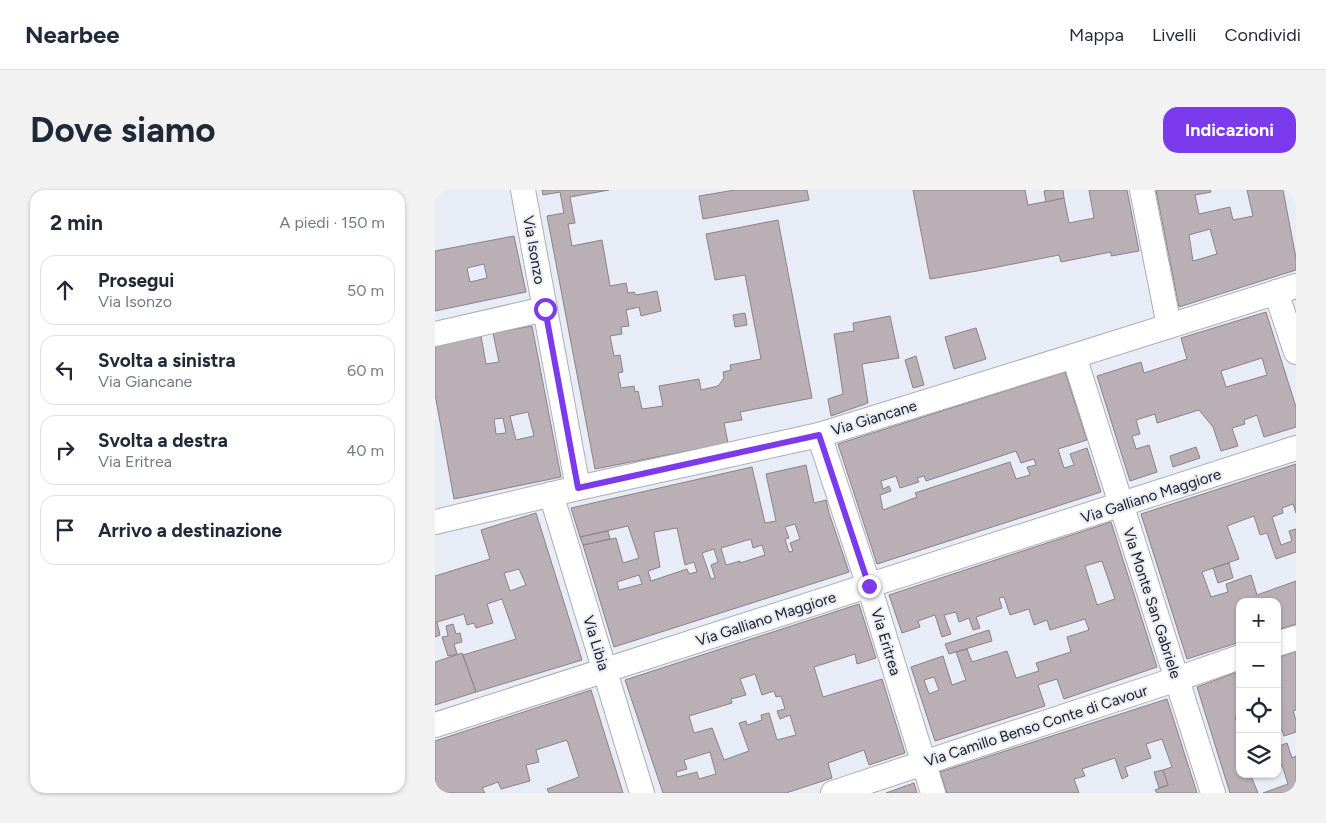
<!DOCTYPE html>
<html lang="it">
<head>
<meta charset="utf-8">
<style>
	:root { --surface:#fff; --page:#f2f2f3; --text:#1f2937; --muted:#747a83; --line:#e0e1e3; --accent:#7c3aed }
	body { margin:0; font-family:Figtree,sans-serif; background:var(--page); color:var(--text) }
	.controls { position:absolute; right:15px; bottom:15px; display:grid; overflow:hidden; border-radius:10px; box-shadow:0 1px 4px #0004 }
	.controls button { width:45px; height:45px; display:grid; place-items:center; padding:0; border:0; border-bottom:1px solid var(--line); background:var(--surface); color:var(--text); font:25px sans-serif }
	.stop { position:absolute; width:15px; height:15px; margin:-11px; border:4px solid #7c3aed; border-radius:50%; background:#fff }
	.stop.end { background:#7c3aed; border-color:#fff; box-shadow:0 1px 5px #0008 }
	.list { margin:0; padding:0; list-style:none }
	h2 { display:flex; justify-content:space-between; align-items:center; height:65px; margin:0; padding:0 20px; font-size:21px }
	h2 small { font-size:16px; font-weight:400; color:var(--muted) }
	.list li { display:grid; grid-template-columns:32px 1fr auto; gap:15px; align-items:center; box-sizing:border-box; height:70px; margin:0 10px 10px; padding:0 10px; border:1px solid var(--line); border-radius:15px }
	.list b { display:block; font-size:19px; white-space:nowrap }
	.list p { margin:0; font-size:16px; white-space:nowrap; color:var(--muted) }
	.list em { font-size:16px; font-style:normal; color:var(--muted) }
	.icon { flex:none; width:28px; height:28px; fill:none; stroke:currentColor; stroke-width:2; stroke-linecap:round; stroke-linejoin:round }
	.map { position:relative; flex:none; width:861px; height:603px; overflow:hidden; border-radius:15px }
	header { display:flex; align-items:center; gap:30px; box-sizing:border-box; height:70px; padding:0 25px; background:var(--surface); border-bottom:1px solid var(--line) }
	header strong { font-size:24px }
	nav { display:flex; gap:28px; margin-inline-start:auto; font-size:18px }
	.intro { display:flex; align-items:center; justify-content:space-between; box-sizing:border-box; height:120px; padding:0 30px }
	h1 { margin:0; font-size:35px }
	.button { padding:12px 22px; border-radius:15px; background:var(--accent); color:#fff; font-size:18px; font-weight:700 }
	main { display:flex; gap:30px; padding:0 30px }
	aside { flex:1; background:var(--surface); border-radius:15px; box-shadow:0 1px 4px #0004 }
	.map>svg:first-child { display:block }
</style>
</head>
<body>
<header>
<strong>Nearbee</strong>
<nav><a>Mappa</a><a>Livelli</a><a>Condividi</a></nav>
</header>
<div class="intro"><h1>Dove siamo</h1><a class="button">Indicazioni</a></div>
<main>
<aside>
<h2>2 min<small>A piedi · 150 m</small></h2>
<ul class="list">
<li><svg class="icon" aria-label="ahead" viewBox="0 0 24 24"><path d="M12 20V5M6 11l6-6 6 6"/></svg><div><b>Prosegui</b><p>Via Isonzo</p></div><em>50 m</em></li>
<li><svg class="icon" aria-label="left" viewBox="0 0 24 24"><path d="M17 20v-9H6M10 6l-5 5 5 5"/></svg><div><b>Svolta a sinistra</b><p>Via Giancane</p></div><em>60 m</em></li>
<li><svg class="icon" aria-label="right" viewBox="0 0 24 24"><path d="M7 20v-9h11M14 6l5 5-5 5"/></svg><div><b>Svolta a destra</b><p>Via Eritrea</p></div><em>40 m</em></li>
<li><svg class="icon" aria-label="arrive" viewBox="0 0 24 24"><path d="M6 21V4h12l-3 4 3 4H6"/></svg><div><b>Arrivo a destinazione</b></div></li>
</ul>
</aside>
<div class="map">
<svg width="861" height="603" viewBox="0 0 861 603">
	<rect width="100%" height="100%" fill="#e8ecf6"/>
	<!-- building -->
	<g fill="#baafb4" stroke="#8b8186" fill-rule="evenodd">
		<path d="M107,0H174L135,7L140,33L133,34L137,56L167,50L175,96L191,93L193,103L199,102L201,105L222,101L226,121L206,126L204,117L191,120L194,136L186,137L187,144L175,146L179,166L185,165L188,182L183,183L186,198L199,196L200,202L203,201L207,219L228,216L224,196L264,189L266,200L283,196L289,188L288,182L296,180L295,175L326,169L310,85L280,90L271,44L343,30L377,208L305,222L307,230L289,233L293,253L160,279L112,26L129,23L125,2L108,5Z"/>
		<path d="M300,0H372L374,10L268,29L264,6Z"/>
		<path d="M478,0H590L593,15L629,8L634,33L659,28L654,0H692L704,61L676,66V62L626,72L624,65L542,81L495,89Z"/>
		<path d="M615,0H628L629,8L611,12L609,1Z"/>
		<path d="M721,0H775L776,2L760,5L764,24L795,17L798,30L818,26L812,0H848L861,68V80L744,117ZM775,39L782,64L758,71L754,45Z"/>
		<path d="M79,46L91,102L0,121V61ZM49,74L52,88L35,92L32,78Z"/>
		<path d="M831,122L861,217V237L829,247L822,225L809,230L810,234L797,238L803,256L786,261L778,237L764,220L722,233L720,224L701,230L705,244L697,246L701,259L714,255L722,282L695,291L662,186L706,172L709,183L752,169L746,148ZM827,168L832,185L791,197L786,181Z"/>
		<path d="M310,123L312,135L300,137L298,125Z"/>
		<path d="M455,126L464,168L427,174L433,213L396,226L393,209L408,204L399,144L419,141L418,133Z"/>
		<path d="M97,136L126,287L19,309L0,204V154L46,146L51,174L64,172L58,143ZM93,222L99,246L81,250L75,226ZM68,228L71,243L61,244L59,229Z"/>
		<path d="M541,138L551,169L519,179L510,147Z"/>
		<path d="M481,166L489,195L478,198L470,170Z"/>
		<path d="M630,182L652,250L623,259L629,278L639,275L635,264L652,258L666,302L442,374L403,254ZM581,261L586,273L599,269L601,275L592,277L595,285L581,289L575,272L480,303L482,307L448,320L445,305L456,301L454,296L448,299L446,291L461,286L465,298L484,292L482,288L489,286L491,291Z"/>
		<path d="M761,257L765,268L738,277L735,266Z"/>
		<path d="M861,274V323L858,314L847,318L848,323L837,327L846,355L857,351L854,341L861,339V362L841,369L832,343L825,345L819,326L792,336L804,369L767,382L776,407L793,402L791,394L816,385L822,405L861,391V434L842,440V412H805V452L752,469L706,324Z"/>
		<path d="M371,275L379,313L391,310L394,323L414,382L179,457L148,355L181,348L188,373L204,368L193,336L145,347L136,318L317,277L330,333L341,331L331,284ZM360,334L365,349L355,353L358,361L354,362L350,349L354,348L350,337ZM242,338L250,375L259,372L262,382L254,384L252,379L216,391L213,381L225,377L219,342ZM316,349L318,358L327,355L330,365L305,373V371L291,375L286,358ZM279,359L283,372L276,375L280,388L276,389L267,363ZM204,385L207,394L184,400L182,392Z"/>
		<path d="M101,323L147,470L41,502L28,465L81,449L67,409L52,414L58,433L41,438L39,433L32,435L29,424L2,432L5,445L0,447V386L55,369L46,340ZM84,379L91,395L75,401L69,383Z"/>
		<path d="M676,332L722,477L629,509L622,489L603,495L610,516L500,551L476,477L508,466L517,495L531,490L521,462L532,459L537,472L572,461L581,488L604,481L601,473L636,462L632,447L654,440L650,429L615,440L612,430L599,435L594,419L575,425L569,407L564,408L567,418L541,427L545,438L538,440L534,428L524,432L521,422L509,425L516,444L507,447L500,425L483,431L485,437L467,443L454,405ZM667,371L680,409L662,415L650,376ZM499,487L504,500L494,504L489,490Z"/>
		<path d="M173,341L175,349L148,355L145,347Z"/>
		<path d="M794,373L798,388L783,393L778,378Z"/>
		<path d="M424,414L441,468L422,474L420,464L379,477L388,507L447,489L470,563L434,575L429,560L393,573L397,588L351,603H228L190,490ZM320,484L327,505L339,501L341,507L346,506L350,519L342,521L345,529L355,525L361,545L342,550L334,523L326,525L327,530L312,535L311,531L304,533L314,561L289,570L277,538L259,543L254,526L297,513L296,509L311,505L305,489ZM275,562L281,584L264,589L262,582L242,587L241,582L252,579L249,570Z"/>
		<path d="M18,434L21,444L25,443L27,452L19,454L22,464L13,466L7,447L13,446L11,436Z"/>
		<path d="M554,440L557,451L514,464L510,454Z"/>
		<path d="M861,461V520L858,521L861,530V542L849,546L847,540L842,542V468Z"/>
		<path d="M27,463L41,502L0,515V472Z"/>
		<path d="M805,481V525L800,526L805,540V584H822L816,586L823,603H795L762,497Z"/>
		<path d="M156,500L188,603H114L112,599L144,587L132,550L101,560L104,572L91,575L95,591L66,599L63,592L47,598L50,603H0V551Z"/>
		<path d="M732,509L762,603H722L720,600L733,595L728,580L737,577L727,549L711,554L716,568L690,577L693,586L687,589L680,568L647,579L650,586L639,589L644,603H512L505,582Z"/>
		<path d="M852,553L857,568L861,566V603H828L853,594L847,575L842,577V557Z"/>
		<path d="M728,580L733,595L724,598L719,582Z"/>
		<path d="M479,593L482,603H451Z"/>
	</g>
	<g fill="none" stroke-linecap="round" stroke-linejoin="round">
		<!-- street casing -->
		<g stroke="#abaeb8" stroke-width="26">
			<g id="street">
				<path d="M88,0L143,298"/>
				<path d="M707,0L734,136"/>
				<path d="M841,102L861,162"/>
				<path d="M0,144L110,119"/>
				<path d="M639,166L778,603"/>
				<path d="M384,245L434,396L498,603"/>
				<path d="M116,304L207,603"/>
				<path d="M0,332L143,298L384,245L639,166L861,96"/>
				<path d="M842,454L861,448"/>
				<path d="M0,535L861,258"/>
				<path d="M398,603L742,489L805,467"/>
			</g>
		</g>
		<!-- street -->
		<use href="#street" stroke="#fff" stroke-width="24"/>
	</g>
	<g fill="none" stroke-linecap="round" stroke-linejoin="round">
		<!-- route -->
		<path stroke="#7c3aed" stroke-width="6" d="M110,119L143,298L384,245L434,396"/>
	</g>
	<g text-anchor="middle" stroke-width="4" stroke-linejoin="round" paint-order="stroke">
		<!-- street labels -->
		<g font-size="15" fill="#1a1b1f" stroke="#e8ecf6">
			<text transform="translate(99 60) rotate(80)" y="5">Via Isonzo</text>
			<text transform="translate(439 228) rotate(-17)" y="5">Via Giancane</text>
			<text transform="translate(716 306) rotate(-18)" y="5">Via Galliano Maggiore</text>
			<text transform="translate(717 413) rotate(72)" y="5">Via Monte San Gabriele</text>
			<text transform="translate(331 429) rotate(-18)" y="5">Via Galliano Maggiore</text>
			<text transform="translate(451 452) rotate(73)" y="5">Via Eritrea</text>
			<text transform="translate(161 453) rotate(73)" y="5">Via Libia</text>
			<text transform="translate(601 536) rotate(-18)" y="5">Via Camillo Benso Conte di Cavour</text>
		</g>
	</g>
</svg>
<div class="controls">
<button>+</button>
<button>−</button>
<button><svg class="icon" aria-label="locate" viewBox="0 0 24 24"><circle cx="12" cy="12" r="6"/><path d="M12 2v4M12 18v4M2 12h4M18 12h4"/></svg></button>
<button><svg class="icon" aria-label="layers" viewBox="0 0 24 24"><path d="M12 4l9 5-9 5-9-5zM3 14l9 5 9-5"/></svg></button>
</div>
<div class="stop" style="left:110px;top:119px"></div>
<div class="stop end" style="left:434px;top:396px"></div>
</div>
</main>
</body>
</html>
